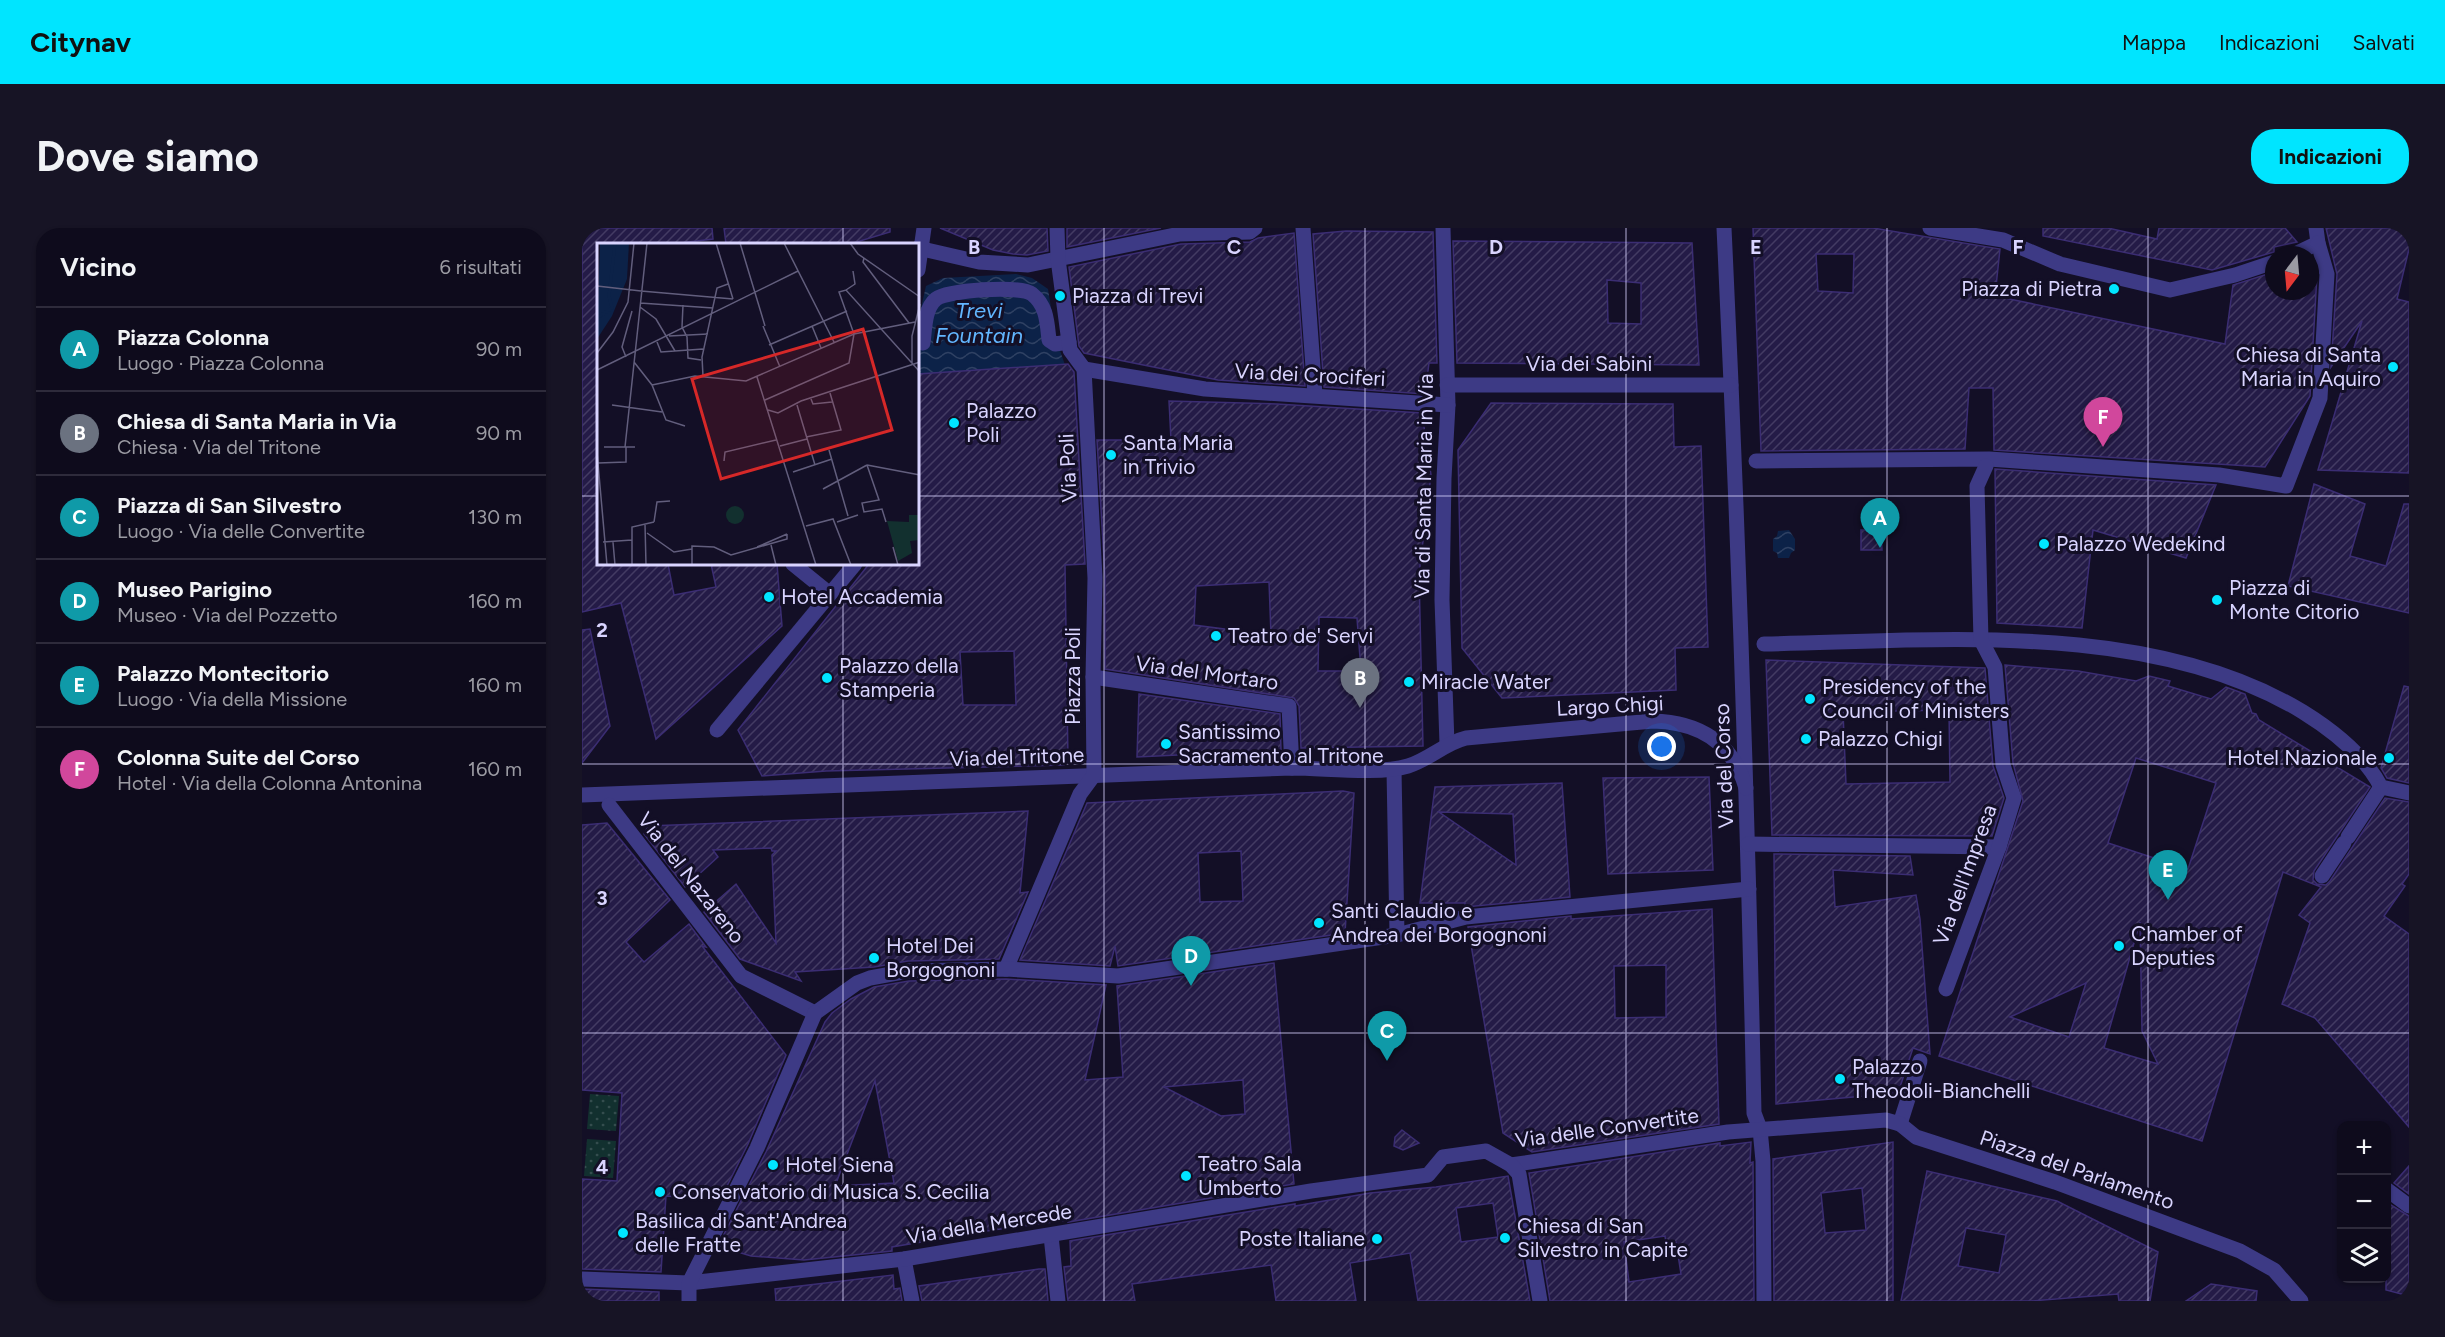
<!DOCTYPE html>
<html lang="it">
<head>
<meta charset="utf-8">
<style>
	:root { --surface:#0e0b1c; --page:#171425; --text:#f1f3f6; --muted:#9b9ba3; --line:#2e2b3b; --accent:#00e5ff }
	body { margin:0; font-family:Figtree,sans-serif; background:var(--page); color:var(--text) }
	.controls { position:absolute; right:18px; bottom:18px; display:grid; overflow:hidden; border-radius:12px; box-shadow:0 2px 4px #0004 }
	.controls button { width:54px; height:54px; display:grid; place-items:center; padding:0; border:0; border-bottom:2px solid var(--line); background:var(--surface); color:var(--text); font:30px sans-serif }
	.compass { position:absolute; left:1683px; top:18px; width:54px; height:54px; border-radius:50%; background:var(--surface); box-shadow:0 2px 4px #0004; rotate:196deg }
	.you { position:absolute; left:1080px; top:519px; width:21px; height:21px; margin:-15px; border:4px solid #fff; border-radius:50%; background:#1a73e8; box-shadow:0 0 0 9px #1a73e833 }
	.badge { display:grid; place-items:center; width:39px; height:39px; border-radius:50%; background:var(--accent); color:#fff; font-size:20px; font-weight:700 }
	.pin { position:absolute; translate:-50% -50px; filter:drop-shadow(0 2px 3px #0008) }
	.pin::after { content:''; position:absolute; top:32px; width:21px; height:18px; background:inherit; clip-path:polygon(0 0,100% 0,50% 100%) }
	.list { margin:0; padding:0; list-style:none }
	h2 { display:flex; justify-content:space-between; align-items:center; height:78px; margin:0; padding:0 24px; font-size:26px }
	h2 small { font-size:20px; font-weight:400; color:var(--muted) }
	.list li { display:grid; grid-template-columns:39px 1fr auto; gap:18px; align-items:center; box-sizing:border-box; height:84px; padding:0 24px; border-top:2px solid var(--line) }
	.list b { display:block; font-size:22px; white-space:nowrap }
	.list p { margin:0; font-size:20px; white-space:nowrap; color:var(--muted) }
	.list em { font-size:20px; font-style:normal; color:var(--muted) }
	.icon { flex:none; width:33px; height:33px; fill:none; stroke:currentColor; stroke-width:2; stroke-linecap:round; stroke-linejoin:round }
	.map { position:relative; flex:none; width:1827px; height:1073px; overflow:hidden; border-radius:24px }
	header { display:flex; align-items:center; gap:36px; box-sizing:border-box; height:84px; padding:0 30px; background:var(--accent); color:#111 }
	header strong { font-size:28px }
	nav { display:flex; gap:33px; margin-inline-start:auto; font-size:21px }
	.intro { display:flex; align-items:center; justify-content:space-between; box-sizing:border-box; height:144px; padding:0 36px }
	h1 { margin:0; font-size:42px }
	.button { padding:15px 27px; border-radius:24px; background:var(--accent); color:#111; font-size:21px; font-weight:700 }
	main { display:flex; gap:36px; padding:0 36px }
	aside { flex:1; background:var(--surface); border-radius:24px; box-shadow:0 2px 4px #0004 }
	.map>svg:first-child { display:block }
</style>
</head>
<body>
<header>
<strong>Citynav</strong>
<nav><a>Mappa</a><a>Indicazioni</a><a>Salvati</a></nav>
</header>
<div class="intro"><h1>Dove siamo</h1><a class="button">Indicazioni</a></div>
<main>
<aside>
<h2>Vicino<small>6 risultati</small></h2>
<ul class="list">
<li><span class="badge" style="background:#0f9aa8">A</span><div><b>Piazza Colonna</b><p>Luogo · Piazza Colonna</p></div><em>90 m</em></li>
<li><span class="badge" style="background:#6b7280">B</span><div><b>Chiesa di Santa Maria in Via</b><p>Chiesa · Via del Tritone</p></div><em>90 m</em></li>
<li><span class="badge" style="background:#0f9aa8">C</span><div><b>Piazza di San Silvestro</b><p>Luogo · Via delle Convertite</p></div><em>130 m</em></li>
<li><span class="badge" style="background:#0f9aa8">D</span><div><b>Museo Parigino</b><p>Museo · Via del Pozzetto</p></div><em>160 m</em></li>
<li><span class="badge" style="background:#0f9aa8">E</span><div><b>Palazzo Montecitorio</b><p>Luogo · Via della Missione</p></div><em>160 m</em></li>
<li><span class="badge" style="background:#d1479c">F</span><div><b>Colonna Suite del Corso</b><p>Hotel · Via della Colonna Antonina</p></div><em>160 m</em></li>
</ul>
</aside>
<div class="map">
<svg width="1827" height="1073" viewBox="0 0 1827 1073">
	<defs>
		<pattern id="grass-dots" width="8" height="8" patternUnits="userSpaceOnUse" patternTransform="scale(1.5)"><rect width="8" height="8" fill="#12302f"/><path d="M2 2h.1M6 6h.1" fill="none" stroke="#344d4e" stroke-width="1.8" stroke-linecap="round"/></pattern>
		<pattern id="water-waves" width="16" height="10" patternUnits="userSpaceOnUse" patternTransform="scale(1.5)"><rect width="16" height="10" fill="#0c2248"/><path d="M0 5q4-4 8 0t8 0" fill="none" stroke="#2f4163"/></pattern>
		<pattern id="building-hatch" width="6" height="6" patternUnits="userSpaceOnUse" patternTransform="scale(1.5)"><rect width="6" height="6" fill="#241b47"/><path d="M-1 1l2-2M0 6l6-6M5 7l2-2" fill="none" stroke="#433b63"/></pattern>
	</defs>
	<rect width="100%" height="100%" fill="#130f26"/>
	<!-- grass -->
	<g fill="url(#grass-dots)">
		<path d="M8,866L37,868L34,903L5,901Z"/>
		<path d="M5,911L34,913L31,950L2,948Z"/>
	</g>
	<!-- water -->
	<g fill="url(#water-waves)">
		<path d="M434,46L450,50L466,61L474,111L483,137L336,146V93L344,58L361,50Z"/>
		<path d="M1207,302L1213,311V322L1209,325L1207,330H1196L1195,325L1191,323V311L1195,308L1196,303Z"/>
	</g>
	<!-- building -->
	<g fill="url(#building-hatch)" stroke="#3b2d73" stroke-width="1.5" fill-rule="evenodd">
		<path d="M0,0H130L131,11L90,16H16V336H86L92,367L134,359L129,336H195L200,398L74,511L39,375L0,384Z"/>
		<path d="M142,0H308V4L268,16H144Z"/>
		<path d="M358,0H465L466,23L445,27L431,26L411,22Z"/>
		<path d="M485,0H579L485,19Z"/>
		<path d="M1171,0H1291L1418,21L1413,68L1643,116L1651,57L1692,44V63H1728V30L1735,47L1728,168L1683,239L1412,222L1411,160H1387L1383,221L1179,223ZM1234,26H1272L1271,65L1236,63Z"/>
		<path d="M1461,0H1526L1575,11L1577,0H1703L1715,14L1692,19V24L1630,42L1461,8Z"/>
		<path d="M1744,0H1827V21L1815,71L1827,74V245L1736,242L1780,93L1749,139L1755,46Z"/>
		<path d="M764,3L851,4L855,135H847L843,166L742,159L731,6Z"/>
		<path d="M712,5L723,158L636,152L502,125L497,118L487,39L599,16L668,14L676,10Z"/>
		<path d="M871,13L1110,15L1117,137L875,135ZM1025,52L1059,55V96L1026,95Z"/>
		<path d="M486,136L492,144L503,336L483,337L486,532L482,537L244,543L180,548L156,502L287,336H336V146ZM432,423L434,477H381L378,424Z"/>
		<path d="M587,173L695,176L840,185L849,247L837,346L841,518L719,520L717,478L712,470L523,441V349L515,212H589ZM687,354L689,407L612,397L614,358ZM737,389L775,390L779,443H736Z"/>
		<path d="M909,175L1091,176L1092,219L1119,218L1126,419L1093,420L1094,462L920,470L880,420L876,222Z"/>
		<path d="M1413,241L1634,257L1604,330L1511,302L1500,400L1415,395Z"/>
		<path d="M1732,256L1783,276L1768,328L1804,338L1822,276H1827V385L1706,358Z"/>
		<path d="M1279,302H1299L1300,322H1279Z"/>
		<path d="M8,401L28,498L0,535V402Z"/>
		<path d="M1184,432L1403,440L1411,538L1422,570L1410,608L1190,607ZM1367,482L1368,554L1264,556L1261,484Z"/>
		<path d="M1423,437L1496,443L1554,453L1567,448L1588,453L1586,458L1629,471L1644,459L1663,466L1670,485L1674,486L1677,492L1788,559L1732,643L1731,652L1735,656L1744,657L1748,653L1803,570L1827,574V646L1820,656L1823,658L1802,688L1827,706V899L1733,790L1700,776L1728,695L1717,687L1739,659L1701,644L1620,913L1357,828L1441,573L1431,535ZM1554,530L1634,555L1606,641L1526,615ZM1558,694L1560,803L1576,836L1522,820ZM1504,755L1487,809L1428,789Z"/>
		<path d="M1822,458L1827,459V555L1805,550L1799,540Z"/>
		<path d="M557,466L698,486L699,522L555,529Z"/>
		<path d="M1127,549L1131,642L1026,646L1021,550Z"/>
		<path d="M980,555L988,669L883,679V675H838L853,559ZM857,584L931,586L934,637Z"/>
		<path d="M761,563L772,565L763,705L536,738L533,718L528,738L438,732L505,575ZM659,623L661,673L618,674L616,625Z"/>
		<path d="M446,583L438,665L446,664L417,731L326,733L292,739L213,744L219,753L158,731L122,684L154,656L194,715L190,627L194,623H190L189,620L131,622L136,629L103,659L62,606L66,598Z"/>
		<path d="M25,595L88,672L44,714L62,734L107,696L124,719L120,718L204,827L166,916L138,972L84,968L79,1044L0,1041V951L35,953L40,865L0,862V597Z"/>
		<path d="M1192,626L1328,628L1331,647L1251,642L1253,679L1334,667L1338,691L1348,826L1331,820L1316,865L1194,876Z"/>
		<path d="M1130,681L1137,896L950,924L921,905L886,699L989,688V691ZM1084,737V789L1033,790L1032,738Z"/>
		<path d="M692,735L712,956L486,994V992L411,1002L310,1019V1023L222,1032L169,1028L136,1018L184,924L243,794L250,785L269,771L292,759L327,753L424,751L524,757L503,852L541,849L535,758ZM661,852L663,886L639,888L582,859ZM293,853L312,955L253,958Z"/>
		<path d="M820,902L837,915L821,922L812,918L813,909Z"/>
		<path d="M1169,914L1168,935L1171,934L1172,1073H968L947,945L1138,915V918ZM1083,1008L1084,1015L1094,1014L1099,1046L1047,1054L1042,1014Z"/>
		<path d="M1311,914V1073H1192L1191,931ZM1280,960L1284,1002L1243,1005L1239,965Z"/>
		<path d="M1827,938V966L1812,955Z"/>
		<path d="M1345,943L1475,973L1576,1024L1568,1073H1537L1536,1066L1449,1073H1319ZM1384,1000L1424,1007L1417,1045L1376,1038Z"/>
		<path d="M926,948L948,1073H836L828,1025L768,1035L774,1073H694L689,1037L550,1056L553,1073H486L482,1039L489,1038L488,1013L713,976V978L788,965L854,959ZM911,975L916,1009L879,1014L874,980Z"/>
		<path d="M1804,974L1827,988V1068L1804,1062Z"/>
		<path d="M457,1041H463L466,1073H340L337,1058Z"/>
		<path d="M311,1047L312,1061L318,1060L320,1073H194L193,1061Z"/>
		<path d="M1629,1056L1675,1063L1674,1073H1604Z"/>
		<path d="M0,1061L77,1064V1073H0Z"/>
	</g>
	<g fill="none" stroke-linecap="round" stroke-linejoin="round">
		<!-- minor -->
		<g stroke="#3d3a85" stroke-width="15">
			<path d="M721,0L733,167"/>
			<path d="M861,0L866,177L862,250L860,372L865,516"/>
			<path d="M1142,0C1156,295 1166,590 1172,885L1178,901L1181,933L1182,1073"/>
			<path d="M1348,0L1421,12L1478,36L1588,62L1653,47L1692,34"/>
			<path d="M336,20L397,34L446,37L598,6L668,4L673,0"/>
			<path d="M1711,27L1736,15L1734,0"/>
			<path d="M336,42L342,0"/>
			<path d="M341,115C343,102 342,81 354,71C366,62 438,57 450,66C465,78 465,94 467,112L473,116L487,114"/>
			<path d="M502,141L623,161L866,177"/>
			<path d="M865,157H1149"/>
			<path d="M1174,233L1407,231L1637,247L1704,258L1738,170L1745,46L1736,15"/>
			<path d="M211,336L248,366"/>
			<path d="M1182,416C1355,413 1567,391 1721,484C1750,502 1783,528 1799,559L1827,565"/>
			<path d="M511,449L707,478L710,540"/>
			<path d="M135,502L273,336"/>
			<path d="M812,542L815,707"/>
			<path d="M0,567L710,540C744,540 796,547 826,538C848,531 863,515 884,510L1071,493C1117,494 1151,515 1164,560"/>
			<path d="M27,577L159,748L233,785"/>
			<path d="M1766,609L1799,559"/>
			<path d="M1166,616L1417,619"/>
			<path d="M1740,648L1762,615"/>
			<path d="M424,741L498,566L512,547L511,449L513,350L502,141L488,122L476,31L475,0"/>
			<path d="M1364,761L1417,619L1432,570L1421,537L1413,439L1399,412L1395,258L1404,238"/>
			<path d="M233,785L275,755L288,750L326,743L424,741L536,748L815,707L884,689L1167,661"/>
			<path d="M1318,896L1338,833"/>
			<path d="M929,937L1146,904L1304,892L1318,896L1334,909L1473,954L1658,1023L1692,1042L1719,1073"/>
			<path d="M1804,961L1827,978"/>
			<path d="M469,1008L476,1073"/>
			<path d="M322,1031L330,1073"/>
			<path d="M0,1051L107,1055L322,1031L729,963L846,947L861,929L904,923L929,937L937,946L958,1073"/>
			<path d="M107,1073V1055L175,920L233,785"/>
		</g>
	</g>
	<!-- grid -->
	<path fill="none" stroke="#d9d4ff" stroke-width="1.5" stroke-opacity="0.55" d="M261,0V16M522,0V1073M783,0V1073M1044,0V1073M1305,0V1073M1566,0V1073M0,268H16M336,268H1827M261,336V1073M0,536H1827M0,805H1827"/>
	<!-- markers -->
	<g fill="#00e5ff" stroke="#130f26" stroke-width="2">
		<circle cx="1532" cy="61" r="6"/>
		<circle cx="478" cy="68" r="6"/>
		<circle cx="1811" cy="139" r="6"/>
		<circle cx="372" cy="195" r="6"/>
		<circle cx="529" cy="227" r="6"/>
		<circle cx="1462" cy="316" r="6"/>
		<circle cx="187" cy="369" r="6"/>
		<circle cx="1635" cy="372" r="6"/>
		<circle cx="634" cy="408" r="6"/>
		<circle cx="245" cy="450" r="6"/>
		<circle cx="827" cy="454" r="6"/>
		<circle cx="1228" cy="471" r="6"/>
		<circle cx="1224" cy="511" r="6"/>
		<circle cx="584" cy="516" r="6"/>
		<circle cx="1807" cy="530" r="6"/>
		<circle cx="737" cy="695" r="6"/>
		<circle cx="1537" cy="718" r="6"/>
		<circle cx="292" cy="730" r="6"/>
		<circle cx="1258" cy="851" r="6"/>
		<circle cx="191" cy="937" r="6"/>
		<circle cx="604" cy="948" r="6"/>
		<circle cx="78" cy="964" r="6"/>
		<circle cx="41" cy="1005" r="6"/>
		<circle cx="923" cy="1010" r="6"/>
		<circle cx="795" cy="1011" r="6"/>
	</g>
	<g text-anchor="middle" stroke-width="6" stroke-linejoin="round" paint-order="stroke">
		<!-- poi labels -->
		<g font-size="21" fill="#d9d4ff" stroke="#130f26" text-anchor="start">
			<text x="1520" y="68" text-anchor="end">Piazza di Pietra</text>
			<text x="490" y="75">Piazza di Trevi</text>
			<text x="1799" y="134" text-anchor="end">Chiesa di Santa<tspan x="1799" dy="24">Maria in Aquiro</tspan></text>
			<text x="384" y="190">Palazzo<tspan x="384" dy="24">Poli</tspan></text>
			<text x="541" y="222">Santa Maria<tspan x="541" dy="24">in Trivio</tspan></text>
			<text x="1474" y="323">Palazzo Wedekind</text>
			<text x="1647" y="367">Piazza di<tspan x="1647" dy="24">Monte Citorio</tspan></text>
			<text x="199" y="376">Hotel Accademia</text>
			<text x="646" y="415">Teatro de' Servi</text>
			<text x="257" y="445">Palazzo della<tspan x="257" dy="24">Stamperia</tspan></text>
			<text x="839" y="461">Miracle Water</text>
			<text x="1240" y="466">Presidency of the<tspan x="1240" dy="24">Council of Ministers</tspan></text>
			<text x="596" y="511">Santissimo<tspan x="596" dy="24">Sacramento al Tritone</tspan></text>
			<text x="1236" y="518">Palazzo Chigi</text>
			<text x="1795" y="537" text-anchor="end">Hotel Nazionale</text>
			<text x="749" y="690">Santi Claudio e<tspan x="749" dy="24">Andrea dei Borgognoni</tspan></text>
			<text x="1549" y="713">Chamber of<tspan x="1549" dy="24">Deputies</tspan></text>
			<text x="304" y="725">Hotel Dei<tspan x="304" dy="24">Borgognoni</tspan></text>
			<text x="1270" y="846">Palazzo<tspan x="1270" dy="24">Theodoli-Bianchelli</tspan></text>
			<text x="616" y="943">Teatro Sala<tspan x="616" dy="24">Umberto</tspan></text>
			<text x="203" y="944">Hotel Siena</text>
			<text x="90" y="971">Conservatorio di Musica S. Cecilia</text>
			<text x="53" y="1000">Basilica di Sant'Andrea<tspan x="53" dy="24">delle Fratte</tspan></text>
			<text x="935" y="1005">Chiesa di San<tspan x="935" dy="24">Silvestro in Capite</tspan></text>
			<text x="783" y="1018" text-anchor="end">Poste Italiane</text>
		</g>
		<!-- street labels -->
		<g font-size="21" fill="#d9d4ff" stroke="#130f26">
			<text x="1007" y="143">Via dei Sabini</text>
			<text transform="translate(728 147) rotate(3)" y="7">Via dei Crociferi</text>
			<text transform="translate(486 240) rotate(-93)" y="7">Via Poli</text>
			<text transform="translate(842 258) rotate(-89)" y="7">Via di Santa Maria in Via</text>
			<text transform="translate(625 445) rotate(8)" y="7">Via del Mortaro</text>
			<text transform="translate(491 448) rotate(-90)" y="7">Piazza Poli</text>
			<text transform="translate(1028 478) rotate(-3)" y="7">Largo Chigi</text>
			<text transform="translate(435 529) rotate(-2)" y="7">Via del Tritone</text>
			<text transform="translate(1142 538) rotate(-92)" y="7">Via del Corso</text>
			<text transform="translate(1383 647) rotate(-70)" y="7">Via dell'Impresa</text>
			<text transform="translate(109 650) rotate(52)" y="7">Via del Nazareno</text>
			<text transform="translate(1025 900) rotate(-8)" y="7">Via delle Convertite</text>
			<text transform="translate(1495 942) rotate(19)" y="7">Piazza del Parlamento</text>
			<text transform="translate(407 996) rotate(-9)" y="7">Via della Mercede</text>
		</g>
		<!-- water labels -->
		<g font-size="22" font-style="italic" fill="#62b6ff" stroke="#130f26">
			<text x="397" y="90">Trevi<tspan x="397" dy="25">Fountain</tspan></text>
		</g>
	</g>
	<!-- overview -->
	<g transform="translate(15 15)">
		<rect width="322" height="322" fill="#130f26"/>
		<path d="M129 272a9 9 0 1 1 18 0a9 9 0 1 1-18 0Z" fill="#12302f"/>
		<path d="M312,272H322V297L313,298L315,310L301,318L290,278L312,279Z" fill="#12302f"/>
		<path d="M3,0H32L30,36L15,73L0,96Z" fill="#0c2248"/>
		<path fill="none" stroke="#0c2248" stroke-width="3" d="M0,75L15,65L12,53L18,0"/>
		<path fill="none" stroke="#625e7d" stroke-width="1.5" d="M119,0L136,56M143,0L168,83M187,0L237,99M253,0L261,11L323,54M267,15L266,19L312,80M0,43L44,48M249,47L258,41L256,28M44,48L136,56M43,60L116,65M86,62L85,84L90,94L91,115L104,117M43,64L59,76L78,108M166,83L183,124M215,83L224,105M72,93L111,91M60,99L64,109L106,106M172,102L250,68M0,110L16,89L31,59L37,0M29,114L25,104L35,68M37,119L55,142L69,177L88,183M315,120V93L323,61M0,127L201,28M106,133L105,114L120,45L131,41M160,134L219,322M55,142L98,133L149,138L257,91L318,79M214,156L216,161L235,159M168,157L252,120L257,91L242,49L249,47L323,129M15,162L65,169M200,162L218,222M171,167L181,170L204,158L323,119M209,194L244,187L233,150M183,203L210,196M7,204H38M28,204L50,0M232,207L251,273M0,209L10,322M127,218L128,209L179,197M1,220L29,219V204M270,222L282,257L265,260L267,269L285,266L289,279M270,222L323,232M196,229L235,216M226,246L270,222M57,279L60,259L73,258M240,279L261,272M48,281L49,322M209,283L236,276L254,322M50,290L77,309L95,306M6,299L35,297M16,299L18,322M174,302L179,322M160,304L190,291M296,304L301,322M35,322V284L57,279M95,322V303L117,304L134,312L190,296V291"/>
		<path fill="#d62828" fill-opacity="0.15" stroke="#d62828" stroke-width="3" d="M266,86L295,187L124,236L95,136Z"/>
		<rect width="322" height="322" fill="none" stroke="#d9d4ff" stroke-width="3"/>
	</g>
	<g font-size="20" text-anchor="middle" font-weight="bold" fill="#d9d4ff" stroke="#130f26" stroke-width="6" stroke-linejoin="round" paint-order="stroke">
		<text x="392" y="26">B</text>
		<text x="652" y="26">C</text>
		<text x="914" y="26">D</text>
		<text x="1174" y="26">E</text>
		<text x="1436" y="26">F</text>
		<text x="20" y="409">2</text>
		<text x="20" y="677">3</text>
		<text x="20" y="946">4</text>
	</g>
</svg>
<div class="controls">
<button>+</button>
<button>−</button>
<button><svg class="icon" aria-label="layers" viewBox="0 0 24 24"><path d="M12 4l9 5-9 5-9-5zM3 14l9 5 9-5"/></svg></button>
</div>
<svg class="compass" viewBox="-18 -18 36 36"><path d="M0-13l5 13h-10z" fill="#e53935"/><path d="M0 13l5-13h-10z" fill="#9b9ba3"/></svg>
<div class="you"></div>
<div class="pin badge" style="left:1298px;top:320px;background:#0f9aa8">A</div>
<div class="pin badge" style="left:778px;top:480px;background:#6b7280">B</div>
<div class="pin badge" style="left:805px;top:833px;background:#0f9aa8">C</div>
<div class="pin badge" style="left:609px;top:758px;background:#0f9aa8">D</div>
<div class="pin badge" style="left:1586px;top:672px;background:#0f9aa8">E</div>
<div class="pin badge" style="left:1521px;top:219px;background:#d1479c">F</div>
</div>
</main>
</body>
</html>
